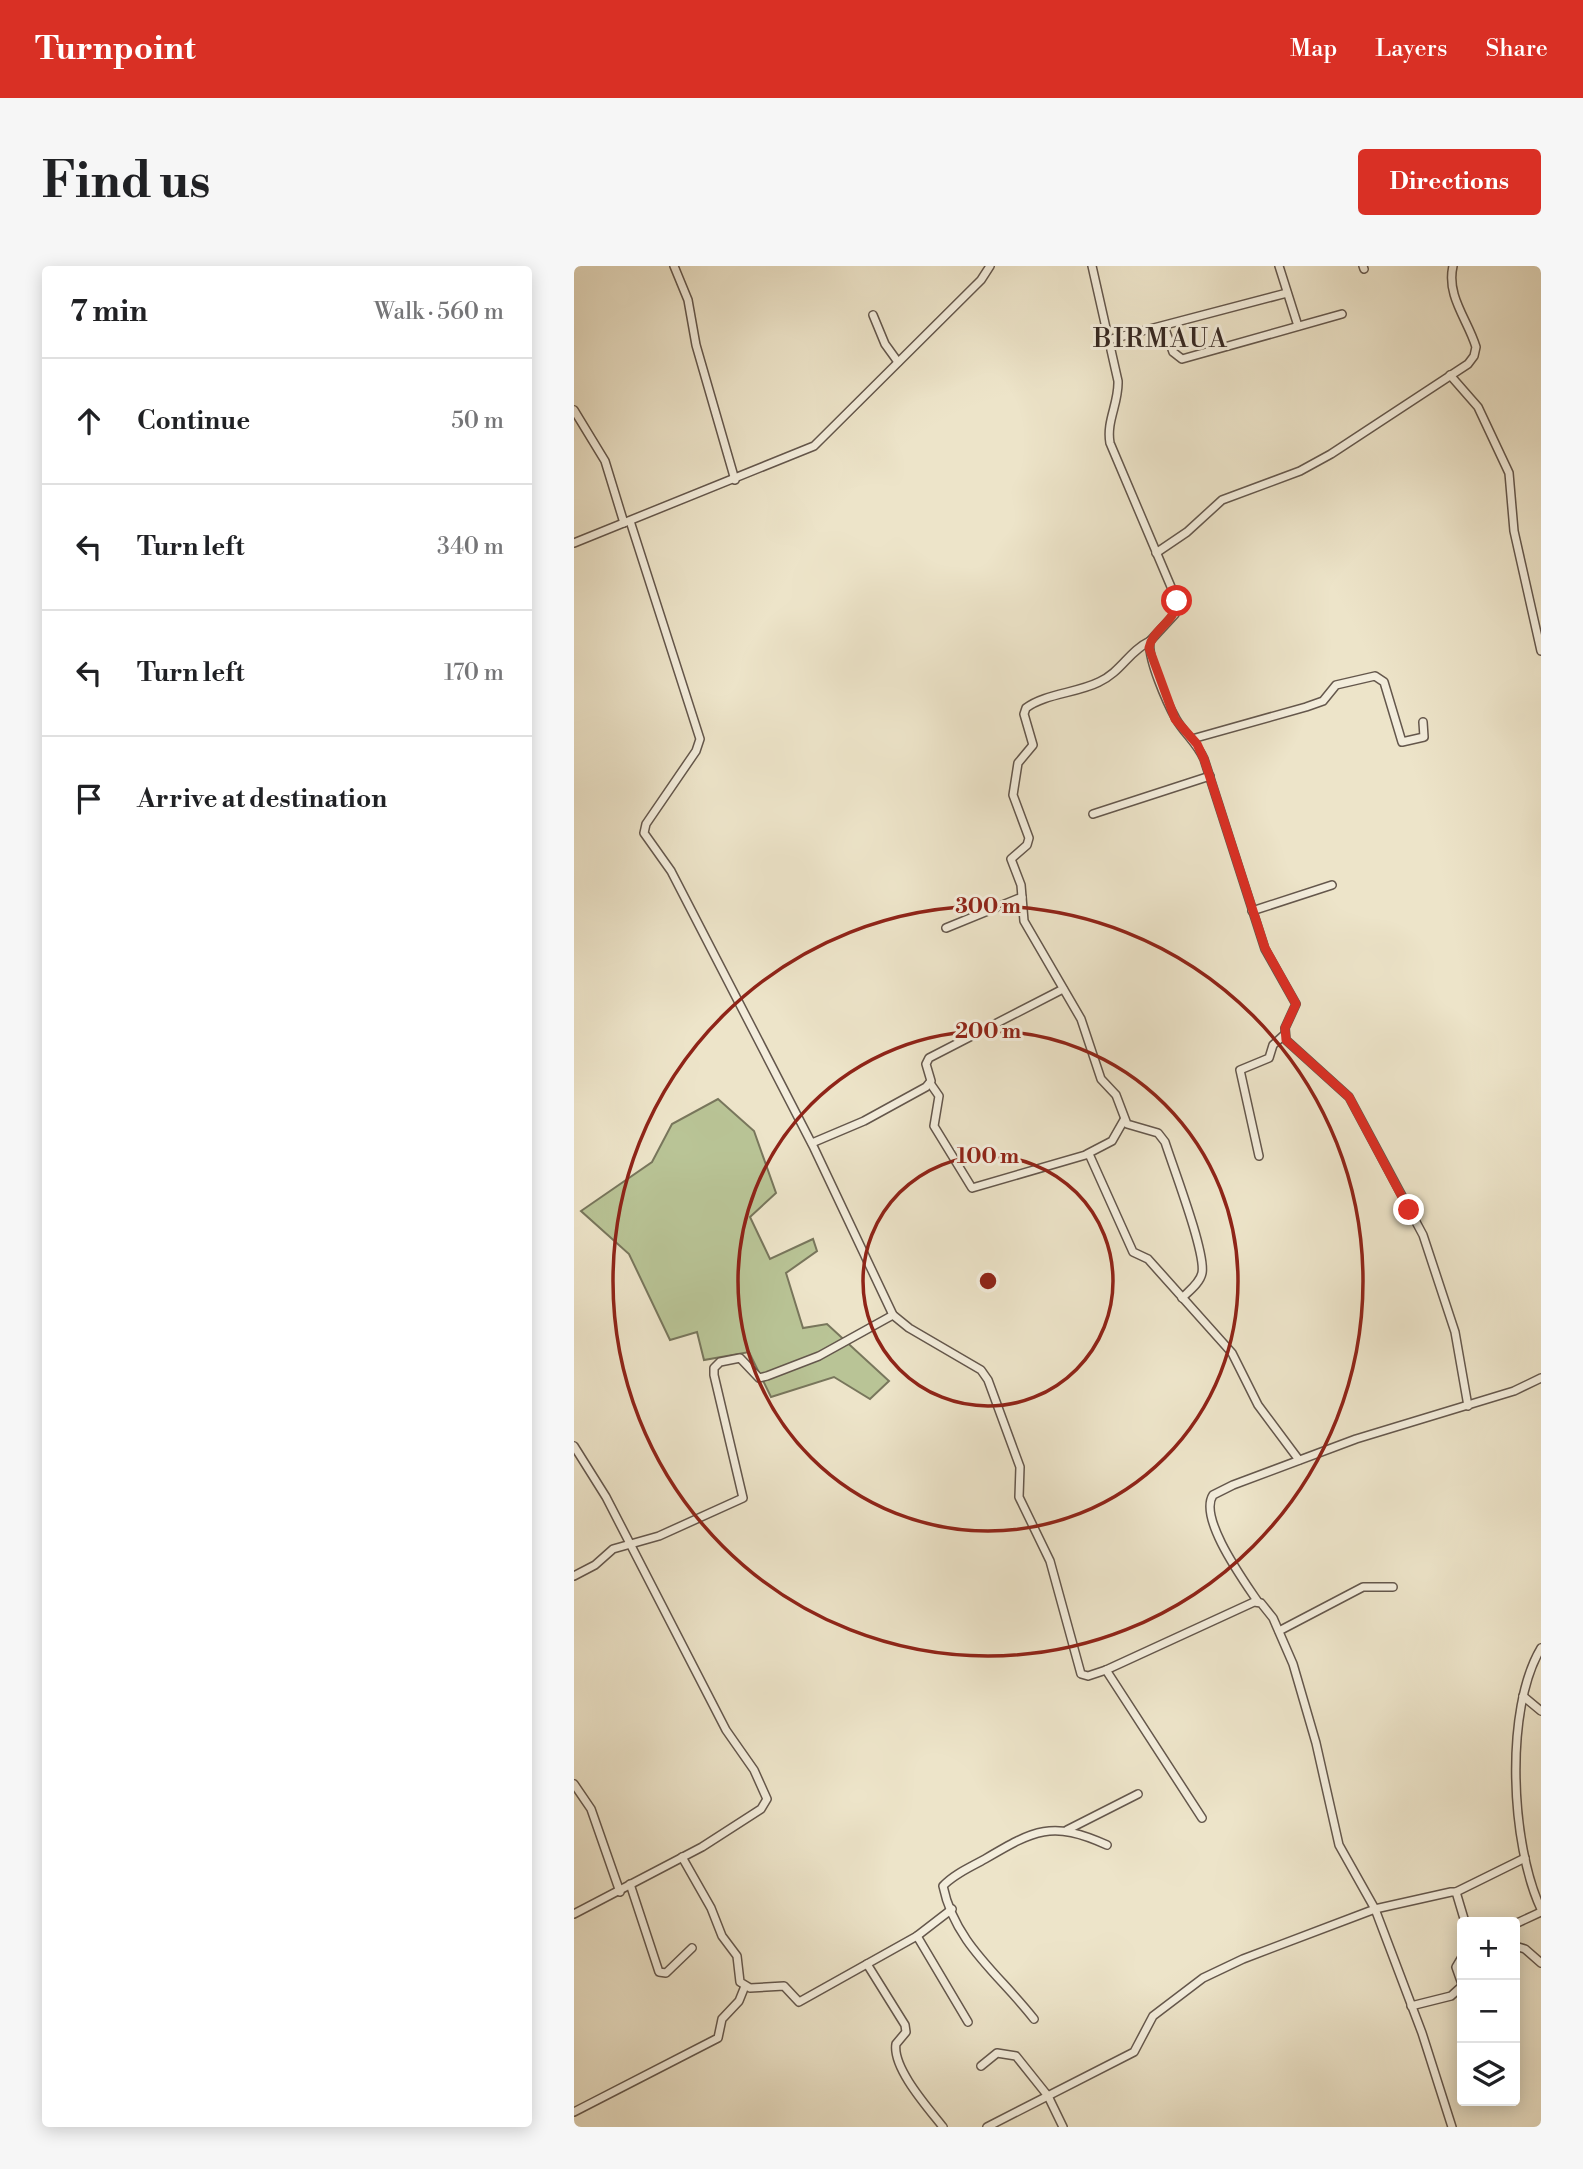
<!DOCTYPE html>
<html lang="en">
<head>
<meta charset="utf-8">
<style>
	:root { --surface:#fff; --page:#f6f6f6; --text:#202124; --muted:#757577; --line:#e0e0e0; --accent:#d93025 }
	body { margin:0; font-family:"Libre Bodoni",serif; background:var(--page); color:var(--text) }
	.controls { position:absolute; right:21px; bottom:21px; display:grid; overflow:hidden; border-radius:7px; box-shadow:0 4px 18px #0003 }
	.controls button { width:63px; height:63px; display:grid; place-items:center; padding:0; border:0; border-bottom:2px solid var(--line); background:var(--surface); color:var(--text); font:35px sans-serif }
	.stop { position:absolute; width:21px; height:21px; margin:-16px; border:5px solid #d93025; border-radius:50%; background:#fff }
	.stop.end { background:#d93025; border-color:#fff; box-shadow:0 2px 7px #0008 }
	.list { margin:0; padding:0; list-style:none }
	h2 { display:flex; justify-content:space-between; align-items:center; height:91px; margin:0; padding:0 28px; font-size:30px }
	h2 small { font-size:23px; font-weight:400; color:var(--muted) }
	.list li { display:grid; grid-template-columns:46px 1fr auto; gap:21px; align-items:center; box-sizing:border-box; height:126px; padding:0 28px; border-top:2px solid var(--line) }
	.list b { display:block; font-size:26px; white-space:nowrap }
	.list em { font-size:23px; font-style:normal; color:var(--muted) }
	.icon { flex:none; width:38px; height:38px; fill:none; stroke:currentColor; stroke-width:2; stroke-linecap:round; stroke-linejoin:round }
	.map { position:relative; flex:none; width:967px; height:1861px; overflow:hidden; border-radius:7px }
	header { display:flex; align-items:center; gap:42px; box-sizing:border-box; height:98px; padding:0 35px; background:var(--accent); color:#fff }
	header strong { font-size:33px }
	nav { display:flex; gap:38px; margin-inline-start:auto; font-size:24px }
	.intro { display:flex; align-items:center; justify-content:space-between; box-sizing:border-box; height:168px; padding:0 42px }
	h1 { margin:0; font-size:49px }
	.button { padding:18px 32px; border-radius:7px; background:var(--accent); color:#fff; font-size:24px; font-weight:700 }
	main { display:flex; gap:42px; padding:0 42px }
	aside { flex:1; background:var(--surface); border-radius:7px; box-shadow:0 4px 18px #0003 }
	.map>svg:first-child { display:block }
</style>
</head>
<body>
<header>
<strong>Turnpoint</strong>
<nav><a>Map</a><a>Layers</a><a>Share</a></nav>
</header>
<div class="intro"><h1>Find us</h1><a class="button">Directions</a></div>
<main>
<aside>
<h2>7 min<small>Walk · 560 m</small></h2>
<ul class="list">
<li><svg class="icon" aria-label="ahead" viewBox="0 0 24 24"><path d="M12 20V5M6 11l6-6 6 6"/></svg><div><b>Continue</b></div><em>50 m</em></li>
<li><svg class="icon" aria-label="left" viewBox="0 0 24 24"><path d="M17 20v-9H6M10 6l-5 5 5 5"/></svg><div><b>Turn left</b></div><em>340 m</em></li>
<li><svg class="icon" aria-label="left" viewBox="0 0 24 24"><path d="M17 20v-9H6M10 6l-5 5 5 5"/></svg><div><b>Turn left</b></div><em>170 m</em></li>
<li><svg class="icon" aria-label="arrive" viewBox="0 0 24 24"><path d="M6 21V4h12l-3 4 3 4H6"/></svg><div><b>Arrive at destination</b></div></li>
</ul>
</aside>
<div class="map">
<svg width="967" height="1861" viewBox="0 0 967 1861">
	<rect width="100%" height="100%" fill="#ede4c9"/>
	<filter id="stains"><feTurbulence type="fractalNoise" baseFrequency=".00286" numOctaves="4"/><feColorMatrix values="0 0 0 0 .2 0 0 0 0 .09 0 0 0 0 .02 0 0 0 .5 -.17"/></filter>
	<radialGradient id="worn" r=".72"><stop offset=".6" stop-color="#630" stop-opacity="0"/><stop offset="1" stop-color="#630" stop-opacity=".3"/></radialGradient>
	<!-- green -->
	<path fill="#b9c496" stroke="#78765c" stroke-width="2" d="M144,833L180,865L202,927L176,951L196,993L239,973L243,985L212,1007L229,1062L253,1058L315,1115L296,1133L260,1111L197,1131L175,1086L130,1094L123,1066L96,1074L55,988L7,945L78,896L98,858Z"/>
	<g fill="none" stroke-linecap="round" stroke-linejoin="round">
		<!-- street casing -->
		<g stroke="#64574c" stroke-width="10">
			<g id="street">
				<path d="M100,0L114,34L122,79L161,214"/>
				<path d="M518,0L544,115C545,137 532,155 536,177L603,335L601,348L576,375C573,392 593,437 602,453C610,467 623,477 630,493L691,683L722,738L711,762L712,774L775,831L849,969L881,1066L894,1140"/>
				<path d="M705,0L724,60"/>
				<path d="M789,0L790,3"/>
				<path d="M299,49L311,78L324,96"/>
				<path d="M590,60L599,86L608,93L768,48"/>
				<path d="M534,74L713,27"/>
				<path d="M876,109L904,141L935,207L940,265L967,385"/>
				<path d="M0,144L31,195L50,257"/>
				<path d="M56,255L126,473L122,485L72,558L70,567L97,605L240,882L319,1049L335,1062L407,1104L414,1114L446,1201L445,1231L476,1295L507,1408L514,1410L532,1404L680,1336L687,1337L699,1352L719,1398L742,1477L765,1579L801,1643L848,1767L878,1861"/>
				<path d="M0,277L240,180L407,14L416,0"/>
				<path d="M582,287L613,266L648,234L726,205L757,188L894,98L900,90L902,81C894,54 872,30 879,0"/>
				<path d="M576,375C555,385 547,406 525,416C503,427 470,428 452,442L450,448L459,479L444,497L439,529L455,572L453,579L437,593L447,619L450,655L507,753L527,813L542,829L553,858L584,867L591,876C599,901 632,987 628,1007C626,1017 615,1025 608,1032"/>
				<path d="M618,473L732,441L749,435L762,419L801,410L810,416L828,476L850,471L849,456"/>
				<path d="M519,548L636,510"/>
				<path d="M678,645L758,619"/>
				<path d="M372,662L448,631"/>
				<path d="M356,817L365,830L360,860L398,922L515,888L559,986L574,993L658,1087L684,1139L725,1194"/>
				<path d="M238,877L290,855L352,821L357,815L352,798L355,792L489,723"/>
				<path d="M513,888L538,875L550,854"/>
				<path d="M685,890L666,804L695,792L699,779L710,769"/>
				<path d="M0,1180L32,1231L152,1464L180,1504L193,1533L187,1543L128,1581L0,1648"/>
				<path d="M0,1310L21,1299L39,1283L85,1270L169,1232L140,1109V1102L146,1096L166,1092L185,1112L193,1110L245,1090L319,1049"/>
				<path d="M684,1336C670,1315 624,1252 639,1229L659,1219L782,1173L940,1125L967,1112"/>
				<path d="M705,1365L789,1321H819"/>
				<path d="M967,1382C930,1444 937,1579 967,1643"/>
				<path d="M532,1404L628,1552"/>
				<path d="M949,1430L967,1445"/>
				<path d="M0,1518L17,1543L46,1626"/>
				<path d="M493,1564L564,1528"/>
				<path d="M108,1591L137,1642L148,1670L163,1690L166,1716L176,1722L210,1720L225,1736L343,1670L378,1643"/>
				<path d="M56,1618L85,1706L92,1707L118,1682"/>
				<path d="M882,1626L951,1592"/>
				<path d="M941,1658L967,1646"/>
				<path d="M343,1670L394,1756"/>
				<path d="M941,1680L951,1683L967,1697"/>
				<path d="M888,1691L882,1701L888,1718"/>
				<path d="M293,1698L331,1759L332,1766L322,1778C318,1802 355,1843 369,1861"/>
				<path d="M837,1740L877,1730L888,1720"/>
				<path d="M460,1753C426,1709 381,1678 369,1620C380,1608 397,1601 411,1593C460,1564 478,1554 533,1579"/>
				<path d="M407,1800L423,1787L442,1790L474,1830L489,1861"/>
				<path d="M0,1846L144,1772L148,1753L165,1735L171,1720"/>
				<path d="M413,1861L560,1786L579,1750L629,1712L669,1693L801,1643L877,1626H882L891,1656"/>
			</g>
		</g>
		<!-- street -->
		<use href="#street" stroke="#f3eddc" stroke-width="7"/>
	</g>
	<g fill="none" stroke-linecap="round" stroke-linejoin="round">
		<!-- route -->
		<path stroke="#d93025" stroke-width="9" d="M603,335C601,357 579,362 575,382L601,453L623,478L630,493L691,682L722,738L711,762L712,774L775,831L835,944"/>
	</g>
	<!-- distance rings -->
	<g fill="none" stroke="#8f2418" stroke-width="3.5">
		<circle cx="414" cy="1015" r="125"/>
		<circle cx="414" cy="1015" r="250"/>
		<circle cx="414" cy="1015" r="375"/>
	</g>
	<g text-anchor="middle" stroke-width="6" stroke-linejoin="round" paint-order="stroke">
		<!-- quarter labels -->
		<g font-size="26" letter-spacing="2" fill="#362822" stroke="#f3eddc">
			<text x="587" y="81">BIRMAUA</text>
		</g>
	</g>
	<circle cx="414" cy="1015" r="10" fill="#8f2418" stroke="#f3eddc" stroke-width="3.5"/>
	<g font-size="21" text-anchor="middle" font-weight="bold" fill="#8f2418" stroke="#f3eddc" stroke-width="6" stroke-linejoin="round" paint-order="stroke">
		<text x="414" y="647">300 m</text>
		<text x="414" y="772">200 m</text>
		<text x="414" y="897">100 m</text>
	</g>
	<rect width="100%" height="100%" filter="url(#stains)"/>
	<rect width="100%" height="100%" fill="url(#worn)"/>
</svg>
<div class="controls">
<button>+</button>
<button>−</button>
<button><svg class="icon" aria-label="layers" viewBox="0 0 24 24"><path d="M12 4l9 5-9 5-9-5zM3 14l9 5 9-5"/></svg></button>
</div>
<div class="stop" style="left:603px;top:335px"></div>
<div class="stop end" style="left:835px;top:944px"></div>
</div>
</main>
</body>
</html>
